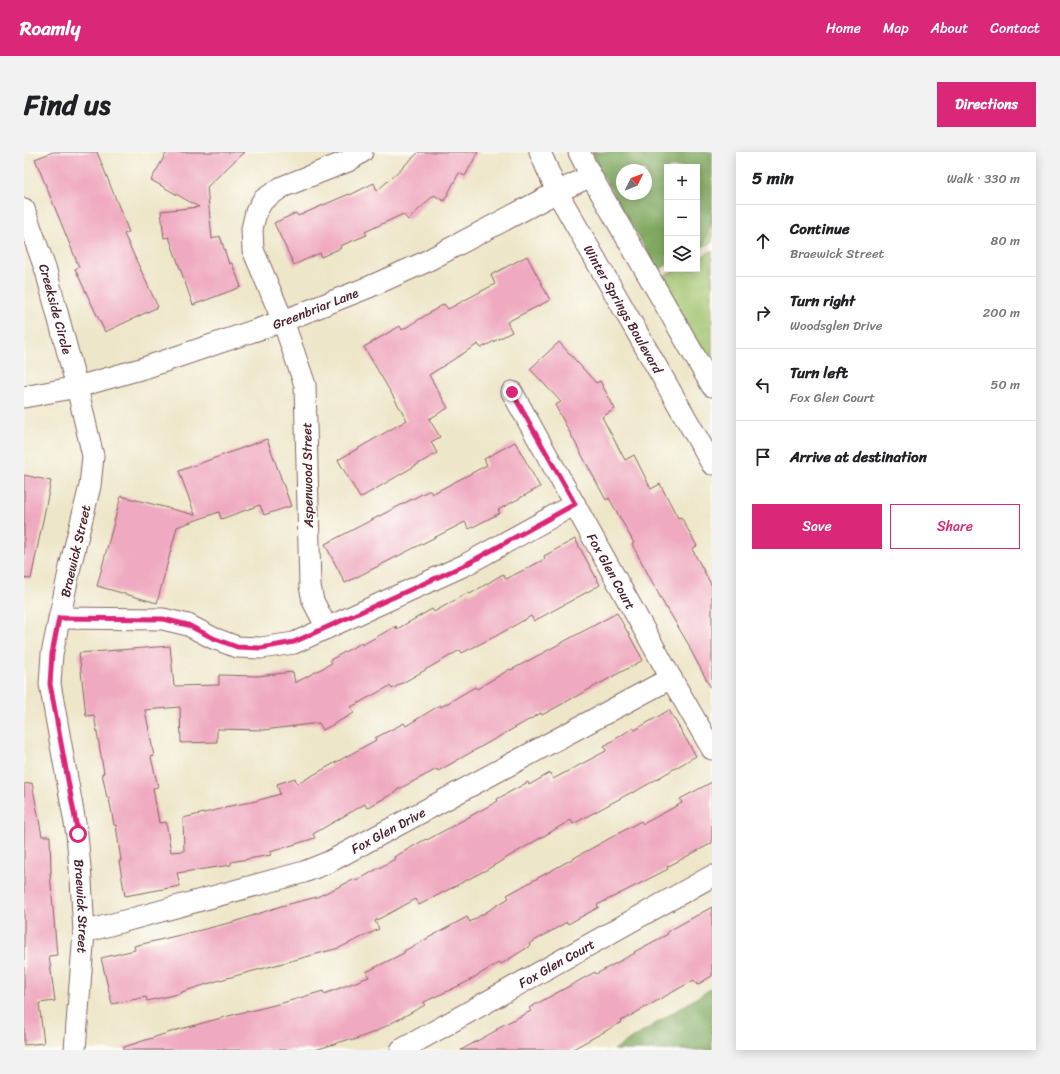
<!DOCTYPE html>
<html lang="en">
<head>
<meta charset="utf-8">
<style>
	:root { --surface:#fff; --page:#f2f2f2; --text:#202124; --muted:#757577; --line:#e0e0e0; --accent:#db2777 }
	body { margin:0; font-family:Sriracha,sans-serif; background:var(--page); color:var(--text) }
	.controls { position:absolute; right:12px; top:12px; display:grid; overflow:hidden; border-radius:0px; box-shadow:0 2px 10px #0003 }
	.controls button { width:36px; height:36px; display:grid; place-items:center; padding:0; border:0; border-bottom:1px solid var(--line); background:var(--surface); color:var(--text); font:20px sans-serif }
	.compass { position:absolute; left:592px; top:12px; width:36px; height:36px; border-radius:50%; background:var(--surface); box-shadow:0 2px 10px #0003; rotate:47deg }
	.stop { position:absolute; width:12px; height:12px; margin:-9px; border:3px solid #db2777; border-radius:50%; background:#fff }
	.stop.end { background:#db2777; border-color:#fff; box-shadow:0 1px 4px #0008 }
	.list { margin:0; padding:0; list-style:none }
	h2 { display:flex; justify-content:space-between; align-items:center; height:52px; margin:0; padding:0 16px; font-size:17px }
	h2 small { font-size:13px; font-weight:400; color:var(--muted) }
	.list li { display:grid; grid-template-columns:26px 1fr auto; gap:12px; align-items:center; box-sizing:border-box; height:72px; padding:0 16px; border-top:1px solid var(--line) }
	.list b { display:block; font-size:15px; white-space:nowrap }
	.list p { margin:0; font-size:13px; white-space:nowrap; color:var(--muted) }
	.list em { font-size:13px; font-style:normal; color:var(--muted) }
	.actions { display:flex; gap:8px; padding:12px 16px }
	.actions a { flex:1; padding:9px 0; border:1px solid var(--accent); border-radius:0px; text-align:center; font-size:14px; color:var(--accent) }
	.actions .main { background:var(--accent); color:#fff }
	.icon { flex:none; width:22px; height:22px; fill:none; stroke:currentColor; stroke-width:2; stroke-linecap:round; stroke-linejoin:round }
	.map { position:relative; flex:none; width:688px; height:898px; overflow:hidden; border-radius:0px }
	header { display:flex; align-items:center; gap:24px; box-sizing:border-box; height:56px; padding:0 20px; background:var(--accent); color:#fff }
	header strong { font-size:19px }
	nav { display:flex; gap:22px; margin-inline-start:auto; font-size:14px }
	.intro { display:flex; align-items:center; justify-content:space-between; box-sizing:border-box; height:96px; padding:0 24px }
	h1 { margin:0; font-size:28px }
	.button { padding:10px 18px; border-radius:0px; background:var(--accent); color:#fff; font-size:14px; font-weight:700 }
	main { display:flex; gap:24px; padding:0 24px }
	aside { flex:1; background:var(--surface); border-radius:0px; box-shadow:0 2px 10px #0003 }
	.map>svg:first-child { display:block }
</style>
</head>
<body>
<header>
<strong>Roamly</strong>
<nav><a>Home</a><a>Map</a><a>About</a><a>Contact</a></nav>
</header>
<div class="intro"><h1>Find us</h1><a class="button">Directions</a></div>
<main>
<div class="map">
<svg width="688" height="898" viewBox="0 0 688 898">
	<rect width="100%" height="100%" fill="#fdfcf7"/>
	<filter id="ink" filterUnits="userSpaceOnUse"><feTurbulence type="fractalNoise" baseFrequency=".025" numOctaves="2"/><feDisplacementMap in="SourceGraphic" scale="8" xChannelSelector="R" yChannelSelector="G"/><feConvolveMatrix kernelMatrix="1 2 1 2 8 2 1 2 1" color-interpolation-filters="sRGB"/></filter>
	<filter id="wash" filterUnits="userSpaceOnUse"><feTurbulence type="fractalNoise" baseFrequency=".012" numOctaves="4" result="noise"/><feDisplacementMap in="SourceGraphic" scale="16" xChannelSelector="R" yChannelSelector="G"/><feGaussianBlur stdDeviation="0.9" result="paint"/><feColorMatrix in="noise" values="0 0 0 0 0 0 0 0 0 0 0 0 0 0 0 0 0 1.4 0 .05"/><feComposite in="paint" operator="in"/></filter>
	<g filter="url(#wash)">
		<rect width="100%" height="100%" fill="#eee6c9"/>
		<!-- green -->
		<g fill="#a0c36d" stroke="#75714c">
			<path d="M688,66V90L678,95Z"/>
			<path d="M688,99V219L638,125L654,117H673V107Z"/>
		</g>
		<!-- forest -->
		<g fill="#80a960" stroke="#656446" fill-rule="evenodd">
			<path d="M568,0H688V66L678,95L673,97V15H643V113L634,118L576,19ZM598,18H622V42H598Z"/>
			<path d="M688,836V898H590Z"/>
		</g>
		<g id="blocks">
			<!-- building -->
			<g fill="#efa9c0">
				<path d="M29,0H73L105,80L100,82L134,155L81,180L51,117L55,115L11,7Z"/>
				<path d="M143,0H220L183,35L188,87L196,84L205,112L208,111L217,135L169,153L145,85L140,86L137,59L175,55L127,28Z"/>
				<path d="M395,0H454L441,24L435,21L420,49L410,43L384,68L379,62L341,80L343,83L316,94L317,96L297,105L296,101L270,113L250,71L272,61L274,64L325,42L326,43L350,31L353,39Z"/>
				<path d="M503,104L526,148L483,170L488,180L457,196L454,192L405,223L424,256L405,267L416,285L407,290L413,301L336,346L314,308L383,268L340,195L376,174L378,178L420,152L424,157L471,132L467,123Z"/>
				<path d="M535,190L572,231L576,229L591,257L578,265L601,308L610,303L627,337L636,332L654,366L657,365L673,394L668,397L688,434V538L665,495H666L643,456H642L608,392L610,391L585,346L582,348L531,253L537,250L506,217Z"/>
				<path d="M243,287L267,354L240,363L236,353L197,367L195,360L153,375L133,451L73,434L97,344L171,363L155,319Z"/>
				<path d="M491,290L516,335L474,358L476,361L445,377L441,370L321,431L301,392L406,338L408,342L463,313L460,307Z"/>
				<path d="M0,323L27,329L7,427L0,426Z"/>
				<path d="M551,387L576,433L510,469L507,464L472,484L438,501L436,498L368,537L366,534L327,555L330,561L299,578L295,571L240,578L193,577V590L157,591L156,555L121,558L130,604L127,605L134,635L129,636L135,671L142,670L147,700L160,699L159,666L201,656V655L232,649L256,642L253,632L271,626L273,632L352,588L351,586L380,571L382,574L416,553L417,555L451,535L453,537L486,517L487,518L593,461L619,508L518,563L517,561L414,619L413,617L373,638V639L343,656L341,652L289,682L291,686L246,700L247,703L207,710V713L153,721L156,734L101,744L95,709H97L92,673H90L85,646H83L78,621H80L70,563L62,564L55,501L146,494L150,534L195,533V523L234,524L269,520L271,531L308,511L306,508L337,491L338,493L372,474L373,477L408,457L410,460L445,440L446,442L479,422L482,427L521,407L520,404Z"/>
				<path d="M645,558L672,604L609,641L608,640L549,672L547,668L462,718L395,753L392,747L351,769L355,777L315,796L196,828L158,840V841L123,849L122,845L88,852L77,806L111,798L110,794L181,777L213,769L257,754L293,745L331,727L332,729L371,707L370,705L402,687L403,688L474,649L473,647L504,630L505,633L526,621L529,627L582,599L580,594L609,576L611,578Z"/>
				<path d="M688,630V691L643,715L644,717L613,733L573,753L575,755L544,772L543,770L505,792L506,794L477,812L476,810L441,831L400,850L401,853L353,879L327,889L326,887L291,898H100V895L153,878L223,859V860L262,850L299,839L300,842L345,825L342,820L380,801V799L443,765L446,770L485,746L483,743L617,669L619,672L658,651L656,647Z"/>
				<path d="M8,631L18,684H26L27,721H26L33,803L25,804L31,849L15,851L20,891L0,893V632Z"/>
				<path d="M688,755V824L673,833L670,828L597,869L598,870L547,898H437L473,878V876L507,859L505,856L571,820L572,822L611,801L610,800L644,782L643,780Z"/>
			</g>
		</g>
	</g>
	<g filter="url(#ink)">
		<use href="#blocks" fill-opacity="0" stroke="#836562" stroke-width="1"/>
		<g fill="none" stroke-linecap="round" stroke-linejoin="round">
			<!-- minor casing -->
			<g stroke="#836562" stroke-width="23">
				<g id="minor">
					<path id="s1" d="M516,0L533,40L688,312"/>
					<path d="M555,0L567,24L688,234"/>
					<path id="s2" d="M0,57L22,119L53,235L69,304L66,334L46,415L28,502L26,532L53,682L57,728L60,780L51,898"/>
					<path id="s3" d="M488,240L647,526L688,597"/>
					<path id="s4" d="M0,245L53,235L120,216L259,169L345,135L399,111L533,40L567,24"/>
					<path d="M35,466L139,467L164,473L189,486L213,495L237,496L270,491L441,413L551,352"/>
					<path d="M303,476L289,449L286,434L281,233L259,169L229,98L228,77L232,60L239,48L258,35L324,9L338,0"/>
					<path id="s5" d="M60,780L280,720L305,710L647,526"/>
					<path id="s6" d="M377,898L688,724"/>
				</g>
			</g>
			<!-- minor -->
			<use href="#minor" stroke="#fff" stroke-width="21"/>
		</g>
	</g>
	<g fill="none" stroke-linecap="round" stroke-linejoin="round" filter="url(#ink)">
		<!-- route -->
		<path stroke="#db2777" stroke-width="5" d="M54,682L26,532L28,502L35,466L139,467L164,473L189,486L213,495L237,496L270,490L441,413L551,352L488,240"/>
	</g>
	<g text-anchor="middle" stroke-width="3.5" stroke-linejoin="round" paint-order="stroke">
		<!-- street labels -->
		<g font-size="13" fill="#4a1f2b" stroke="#fdfcf7">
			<text dy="5" stroke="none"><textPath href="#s4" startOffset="305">Greenbriar Lane</textPath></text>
			<text dy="5" stroke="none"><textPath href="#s2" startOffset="105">Creekside Circle</textPath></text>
			<text dy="5" stroke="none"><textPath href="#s1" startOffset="178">Winter Springs Boulevard</textPath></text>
			<text transform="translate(283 323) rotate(-91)" y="5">Aspenwood Street</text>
			<text transform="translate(51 399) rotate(-77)" y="5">Braewick Street</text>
			<text dy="5" stroke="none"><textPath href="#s3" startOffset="205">Fox Glen Court</textPath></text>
			<text dy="5" stroke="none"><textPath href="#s5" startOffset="322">Fox Glen Drive</textPath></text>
			<text dy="5" stroke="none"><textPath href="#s2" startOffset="714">Braewick Street</textPath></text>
			<text dy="5" stroke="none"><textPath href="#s6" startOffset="178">Fox Glen Court</textPath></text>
		</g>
	</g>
</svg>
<div class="controls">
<button>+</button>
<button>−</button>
<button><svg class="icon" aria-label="layers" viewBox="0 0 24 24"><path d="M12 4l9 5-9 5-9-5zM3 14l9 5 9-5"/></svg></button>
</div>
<svg class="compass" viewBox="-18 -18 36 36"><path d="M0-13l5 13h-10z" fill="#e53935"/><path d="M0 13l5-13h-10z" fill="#757577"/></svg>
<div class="stop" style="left:54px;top:682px"></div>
<div class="stop end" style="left:488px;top:240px"></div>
</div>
<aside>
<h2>5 min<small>Walk · 330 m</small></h2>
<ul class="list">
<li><svg class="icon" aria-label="ahead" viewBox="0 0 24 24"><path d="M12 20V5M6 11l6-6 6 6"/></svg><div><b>Continue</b><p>Braewick Street</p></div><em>80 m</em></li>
<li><svg class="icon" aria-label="right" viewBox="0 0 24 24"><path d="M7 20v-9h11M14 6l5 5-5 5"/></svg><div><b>Turn right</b><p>Woodsglen Drive</p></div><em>200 m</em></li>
<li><svg class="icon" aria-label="left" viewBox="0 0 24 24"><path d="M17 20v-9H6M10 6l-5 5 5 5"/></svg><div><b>Turn left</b><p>Fox Glen Court</p></div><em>50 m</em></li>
<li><svg class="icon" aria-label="arrive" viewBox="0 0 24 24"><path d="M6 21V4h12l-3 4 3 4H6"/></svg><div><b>Arrive at destination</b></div></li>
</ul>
<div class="actions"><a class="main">Save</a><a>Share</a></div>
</aside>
</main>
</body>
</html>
